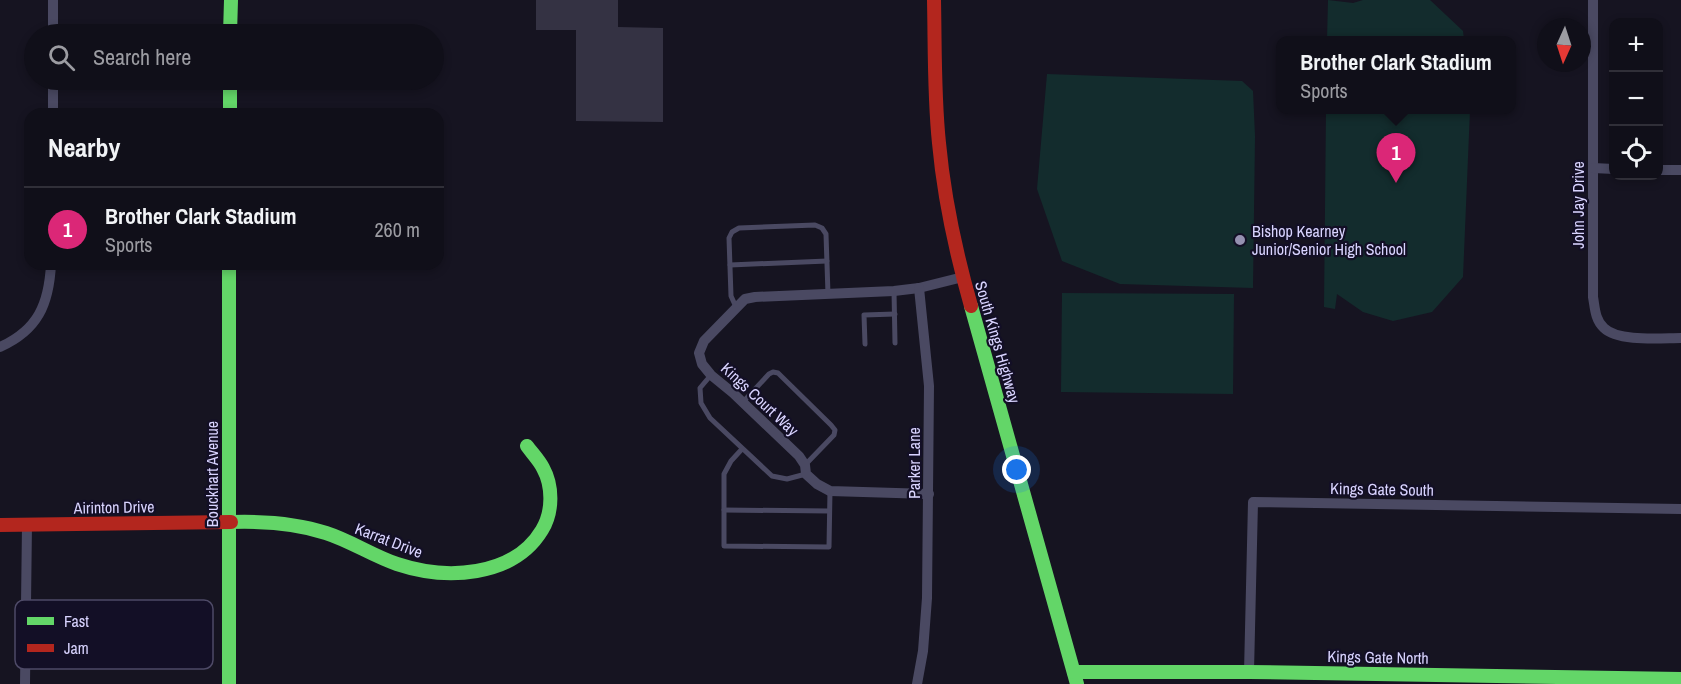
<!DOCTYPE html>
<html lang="en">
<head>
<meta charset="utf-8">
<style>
	:root { --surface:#100f19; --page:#1e1d26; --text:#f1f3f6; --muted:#9c9ca2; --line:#302f38; --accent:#db2777 }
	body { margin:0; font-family:"Archivo Narrow",sans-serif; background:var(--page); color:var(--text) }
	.controls { position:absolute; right:18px; top:18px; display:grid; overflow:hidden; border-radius:12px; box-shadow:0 3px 9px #0003 }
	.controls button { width:54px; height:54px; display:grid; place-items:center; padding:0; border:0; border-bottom:2px solid var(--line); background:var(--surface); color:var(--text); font:30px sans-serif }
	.compass { position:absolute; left:1537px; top:18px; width:54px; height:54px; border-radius:50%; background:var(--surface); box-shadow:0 3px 9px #0003; rotate:183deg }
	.you { position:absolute; left:1017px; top:470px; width:21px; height:21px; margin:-15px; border:4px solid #fff; border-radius:50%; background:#1a73e8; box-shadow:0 0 0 9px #1a73e833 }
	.badge { display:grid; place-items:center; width:39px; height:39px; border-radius:50%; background:var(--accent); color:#fff; font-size:20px; font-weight:700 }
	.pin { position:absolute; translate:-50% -50px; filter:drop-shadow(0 2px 3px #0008) }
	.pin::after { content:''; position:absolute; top:32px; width:21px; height:18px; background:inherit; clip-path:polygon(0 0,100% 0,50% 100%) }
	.popup { position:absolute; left:1276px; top:36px; width:240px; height:78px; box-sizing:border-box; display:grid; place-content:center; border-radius:12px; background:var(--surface); filter:drop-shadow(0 2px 4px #0005); font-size:20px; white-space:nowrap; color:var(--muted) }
	.popup b { font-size:22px; color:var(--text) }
	.popup::after { content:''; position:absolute; left:50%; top:100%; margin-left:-12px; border:12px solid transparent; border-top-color:var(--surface) }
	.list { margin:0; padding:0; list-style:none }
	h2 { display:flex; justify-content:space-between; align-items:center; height:78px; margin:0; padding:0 24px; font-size:26px }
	h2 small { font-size:20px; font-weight:400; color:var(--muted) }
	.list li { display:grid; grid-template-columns:39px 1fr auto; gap:18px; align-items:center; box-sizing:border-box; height:84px; padding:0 24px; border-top:2px solid var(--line) }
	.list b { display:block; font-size:22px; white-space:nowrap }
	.list p { margin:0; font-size:20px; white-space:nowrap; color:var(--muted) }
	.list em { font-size:20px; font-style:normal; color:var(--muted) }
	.icon { flex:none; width:33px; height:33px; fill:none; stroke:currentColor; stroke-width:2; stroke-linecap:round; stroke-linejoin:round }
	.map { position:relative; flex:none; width:1681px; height:684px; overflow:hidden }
	.search { position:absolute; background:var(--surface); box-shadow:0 3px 9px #0003; left:24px; top:24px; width:420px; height:66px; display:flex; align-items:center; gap:15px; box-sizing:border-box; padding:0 21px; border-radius:33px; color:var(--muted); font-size:22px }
	.panel { position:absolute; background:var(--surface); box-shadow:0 3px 9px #0003; left:24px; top:108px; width:420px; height:162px; border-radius:18px }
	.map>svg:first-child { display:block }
</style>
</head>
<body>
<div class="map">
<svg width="1681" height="684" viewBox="0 0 1681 684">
	<rect width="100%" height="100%" fill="#161421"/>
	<!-- green -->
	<g fill="#132c2d">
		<path d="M1328,0L1353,3L1363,0H1430L1463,31L1464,40H1327Z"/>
		<path d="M1047,74L1242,81L1253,91L1255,136L1253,288L1120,284L1062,261L1037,189Z"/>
		<path d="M1326,110H1470L1463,277L1432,312L1393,321L1363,312L1337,294L1335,309L1324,307Z"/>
		<path d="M1062,293L1234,294L1233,394L1061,392Z"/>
	</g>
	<!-- building -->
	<path fill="#343243" d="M536,0H618V27L663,28V122L576,121V30H536Z"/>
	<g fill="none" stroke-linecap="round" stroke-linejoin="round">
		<!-- lane -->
		<g stroke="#4a4962" stroke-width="5">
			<path d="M730,265L827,261"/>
			<path d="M894,291L895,343"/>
			<path d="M736,307L731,296L729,238L732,232L739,228L815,225L822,228L826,234L828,294"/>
			<path d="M865,344L864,315L895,314"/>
			<path d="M711,375L700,388L701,403L710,418L772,476L787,479L806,474"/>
			<path d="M743,402L769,374L773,372L778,373L831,425L835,430L834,435L805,465"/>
			<path d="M742,449L731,461L724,474V546L829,547L830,491"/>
			<path d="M724,510L829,511"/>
		</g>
		<!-- street -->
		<g stroke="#4a4962" stroke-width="10">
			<path d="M1593,0V297C1595,308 1595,320 1604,328C1618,342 1661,338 1681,338"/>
			<path d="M53,34V0"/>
			<path d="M53,114V80"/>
			<path d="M1593,168L1614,169"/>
			<path d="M1658,170H1681"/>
			<path d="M0,347C38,330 49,304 51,264"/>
			<path d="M929,494L830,491L817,484L806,474L805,465L799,456L733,393L711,375L702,364L699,353L704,341L745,299L755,297L894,291L919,288L963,277"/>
			<path d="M1249,672L1253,502L1681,509"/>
			<path d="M25,684L27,524"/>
			<path d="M917,684L923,651L927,598L929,386L919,288"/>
		</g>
		<!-- fast -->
		<g stroke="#63d668" stroke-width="14">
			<path d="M230,34L231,0"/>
			<path d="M230,80V114"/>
			<path d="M229,264V684"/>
			<path d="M971,306L1077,684"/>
			<path d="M231,522C263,521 296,523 326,533C351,541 373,556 397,564C445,580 513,578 542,530C553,512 553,486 543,468C539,460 532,453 527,446"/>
			<path d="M1074,672H1249L1681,679"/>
		</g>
		<!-- jam -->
		<g stroke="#b3261e" stroke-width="14">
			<path d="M934,0C935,48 934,96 939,143C944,198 956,253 971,306"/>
			<path d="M0,525L231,522"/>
		</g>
	</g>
	<!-- markers -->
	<circle fill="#9591b1" stroke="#130f26" stroke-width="2" cx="1240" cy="240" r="6"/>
	<g text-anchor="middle" stroke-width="4.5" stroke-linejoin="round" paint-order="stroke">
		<!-- street labels -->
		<g font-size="16" fill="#d9d4ff" stroke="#130f26">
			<text transform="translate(1578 205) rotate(-90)" y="6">John Jay Drive</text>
			<text transform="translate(998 342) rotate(74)" y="6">South Kings Highway</text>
			<text transform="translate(760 399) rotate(43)" y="6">Kings Court Way</text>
			<text transform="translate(914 463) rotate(-90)" y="6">Parker Lane</text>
			<text transform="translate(212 474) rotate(-90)" y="6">Bouckhart Avenue</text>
			<text transform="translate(1382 489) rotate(1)" y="6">Kings Gate South</text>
			<text transform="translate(114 507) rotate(-1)" y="6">Airinton Drive</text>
			<text transform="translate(389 540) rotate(21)" y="6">Karrat Drive</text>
			<text transform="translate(1378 657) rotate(1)" y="6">Kings Gate North</text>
		</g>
		<!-- poi labels -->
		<g font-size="16" fill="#d9d4ff" stroke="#130f26" text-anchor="start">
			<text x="1252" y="237">Bishop Kearney<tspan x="1252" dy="18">Junior/Senior High School</tspan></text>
		</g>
	</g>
	<!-- legend -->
	<rect x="15" y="600" width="198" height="69" rx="9" fill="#130f26" stroke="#4e4a67" stroke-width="1.5"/>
	<rect x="27" y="617" width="27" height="8" fill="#63d668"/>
	<rect x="27" y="644" width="27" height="8" fill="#b3261e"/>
	<g font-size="16" fill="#d9d4ff">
		<text x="64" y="627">Fast</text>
		<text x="64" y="654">Jam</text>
	</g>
</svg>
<div class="controls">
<button>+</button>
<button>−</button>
<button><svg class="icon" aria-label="locate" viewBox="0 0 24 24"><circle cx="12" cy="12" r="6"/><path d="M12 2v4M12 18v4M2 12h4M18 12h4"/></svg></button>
</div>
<svg class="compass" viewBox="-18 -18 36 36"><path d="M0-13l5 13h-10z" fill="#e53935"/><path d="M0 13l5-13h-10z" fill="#9c9ca2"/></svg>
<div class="you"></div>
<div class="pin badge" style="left:1396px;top:183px">1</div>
<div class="popup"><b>Brother Clark Stadium</b>Sports</div>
<div class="search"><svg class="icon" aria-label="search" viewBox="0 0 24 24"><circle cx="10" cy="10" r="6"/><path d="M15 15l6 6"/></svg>Search here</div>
<section class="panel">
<h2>Nearby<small></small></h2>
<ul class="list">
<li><span class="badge">1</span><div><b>Brother Clark Stadium</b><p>Sports</p></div><em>260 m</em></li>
</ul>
</section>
</div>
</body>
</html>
